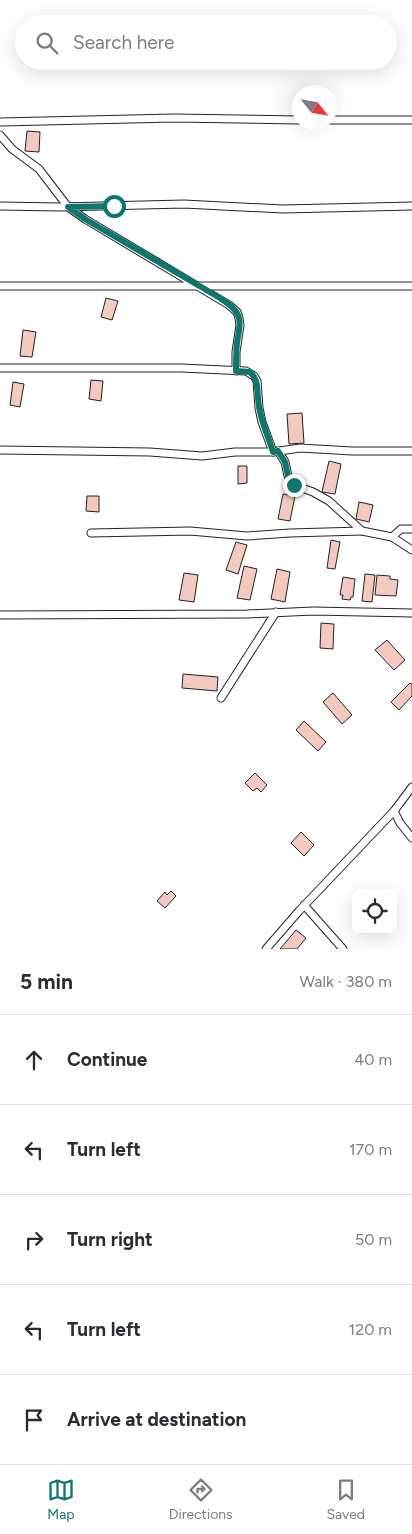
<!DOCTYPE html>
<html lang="en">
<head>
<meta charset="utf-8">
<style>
	:root { --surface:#fff; --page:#f2f2f3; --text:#2b2b33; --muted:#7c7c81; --line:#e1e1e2; --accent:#0f766e }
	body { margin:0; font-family:Figtree,sans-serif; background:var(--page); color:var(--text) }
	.controls { position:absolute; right:15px; bottom:15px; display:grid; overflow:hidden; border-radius:10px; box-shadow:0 5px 20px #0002 }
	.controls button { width:45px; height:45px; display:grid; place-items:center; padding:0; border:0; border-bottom:1px solid var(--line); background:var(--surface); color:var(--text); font:25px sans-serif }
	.compass { position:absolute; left:292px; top:85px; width:45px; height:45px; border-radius:50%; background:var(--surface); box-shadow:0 5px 20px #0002; rotate:121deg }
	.stop { position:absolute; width:15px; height:15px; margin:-11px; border:4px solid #0f766e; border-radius:50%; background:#fff }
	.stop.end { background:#0f766e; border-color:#fff; box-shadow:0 1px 5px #0008 }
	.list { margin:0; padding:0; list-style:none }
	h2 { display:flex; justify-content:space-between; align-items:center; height:65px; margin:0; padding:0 20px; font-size:21px }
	h2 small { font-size:16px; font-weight:400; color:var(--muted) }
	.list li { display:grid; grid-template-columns:32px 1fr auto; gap:15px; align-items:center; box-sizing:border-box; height:90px; padding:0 20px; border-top:1px solid var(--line) }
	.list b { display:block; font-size:19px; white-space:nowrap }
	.list em { font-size:16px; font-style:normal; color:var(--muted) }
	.icon { flex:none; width:28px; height:28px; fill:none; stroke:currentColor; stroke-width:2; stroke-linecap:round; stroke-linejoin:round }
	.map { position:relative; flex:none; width:412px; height:949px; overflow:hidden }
	.search { position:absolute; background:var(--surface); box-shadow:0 5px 20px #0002; left:15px; right:15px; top:15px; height:55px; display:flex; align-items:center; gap:12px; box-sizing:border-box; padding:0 18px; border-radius:28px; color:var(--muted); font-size:19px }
	.sheet { height:515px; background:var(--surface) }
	nav { display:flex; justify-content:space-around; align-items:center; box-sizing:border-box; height:70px; border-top:1px solid var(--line); background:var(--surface); font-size:14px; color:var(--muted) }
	nav a { display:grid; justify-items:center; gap:2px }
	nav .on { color:var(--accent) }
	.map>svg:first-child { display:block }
</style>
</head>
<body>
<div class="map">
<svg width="412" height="949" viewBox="0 0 412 949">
	<rect width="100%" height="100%" fill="#fff"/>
	<!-- building -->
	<g fill="#f3c9c0" stroke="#222">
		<path d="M27,131L40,132L39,152L25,151Z"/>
		<path d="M106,298L118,301L112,320L101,317Z"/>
		<path d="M23,330L36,332L32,357L20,356Z"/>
		<path d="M91,380L103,381L101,401L89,399Z"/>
		<path d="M13,382L24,384L20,407L10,405Z"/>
		<path d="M302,413L304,443L289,444L287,414Z"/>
		<path d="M329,461L341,464L335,494L322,492Z"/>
		<path d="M238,466H247V483L238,484Z"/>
		<path d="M283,494L295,496L290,521L278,519Z"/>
		<path d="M87,496H99V512L86,511Z"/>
		<path d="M359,502L373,505L369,522L356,519Z"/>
		<path d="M331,540L340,542L335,569L327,568Z"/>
		<path d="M236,542L247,545L238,574L226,570Z"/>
		<path d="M244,566L257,569L250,600L237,598Z"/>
		<path d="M277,569L290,572L285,602L271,599Z"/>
		<path d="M184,573L198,575L194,602L179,600Z"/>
		<path d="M365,574L375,575L372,602L362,601Z"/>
		<path d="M377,575L390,576V579L398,580L396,596L375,595Z"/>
		<path d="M343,577L355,579L353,597H351L350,600L342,599L343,595H340Z"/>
		<path d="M321,623L334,624L333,649L320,648Z"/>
		<path d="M387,640L405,660L394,670L375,650Z"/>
		<path d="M183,674L218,677L217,691L182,688Z"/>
		<path d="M410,683L412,684V696L399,710L391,702Z"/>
		<path d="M333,693L352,715L342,724L323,702Z"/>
		<path d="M304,721L326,742L318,751L296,730Z"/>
		<path d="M255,773L267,785L261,792L257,788L253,791L245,783Z"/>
		<path d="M301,832L314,845L304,856L291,843Z"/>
		<path d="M171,891L176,896L165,908L157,901L165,892L167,895Z"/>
		<path d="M296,930L306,938L297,949H280Z"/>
	</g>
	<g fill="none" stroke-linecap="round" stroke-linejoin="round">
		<!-- street casing -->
		<g stroke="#222" stroke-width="9">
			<g id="street">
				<path d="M330,120H412"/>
				<path d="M0,122L174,118L300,120"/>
				<path d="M0,135L12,149L39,169L68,207L85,219L229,305L237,312L239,318L240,325L236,352V371"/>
				<path d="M0,206L60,207L184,204L283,209L412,206"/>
				<path d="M0,286H412"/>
				<path d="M0,368H181L246,371L254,376L257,381L259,408L262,422L273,452"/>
				<path d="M0,450L150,452L202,456L235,452H273L300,448L352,451H412"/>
				<path d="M278,451L285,462L288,476L294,485L313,492L329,501L362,531L392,537L412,550"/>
				<path d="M91,533L190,531L247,536L290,533L362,531"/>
				<path d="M392,537L401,529H412"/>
				<path d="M0,615L247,614L313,611L412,613"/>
				<path d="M221,698L276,612"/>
				<path d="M394,811L400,823L412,838"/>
				<path d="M304,905L343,949"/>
				<path d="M266,949L299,911L394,811L412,787"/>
			</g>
		</g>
		<!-- street -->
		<use href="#street" stroke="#fff" stroke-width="7"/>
	</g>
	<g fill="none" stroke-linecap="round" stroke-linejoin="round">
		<!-- route -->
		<path stroke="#0f766e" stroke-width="6" d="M114,206L68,207L85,219L220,298C227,303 237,309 239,318C241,326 238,335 237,343C236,352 236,361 236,371L250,372C258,379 257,388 258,398C259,417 267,433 273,452L278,451L285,462L288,476L294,485"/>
	</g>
</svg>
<div class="controls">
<button><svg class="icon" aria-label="locate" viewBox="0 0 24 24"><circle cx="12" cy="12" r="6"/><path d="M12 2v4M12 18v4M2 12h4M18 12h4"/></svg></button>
</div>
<svg class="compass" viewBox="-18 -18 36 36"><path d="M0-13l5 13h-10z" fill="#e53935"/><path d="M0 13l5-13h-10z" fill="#7c7c81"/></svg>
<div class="stop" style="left:114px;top:206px"></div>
<div class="stop end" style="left:294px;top:485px"></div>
<div class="search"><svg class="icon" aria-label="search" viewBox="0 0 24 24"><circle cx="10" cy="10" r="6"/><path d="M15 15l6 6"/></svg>Search here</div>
</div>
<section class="sheet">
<h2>5 min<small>Walk · 380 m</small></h2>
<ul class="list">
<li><svg class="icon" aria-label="ahead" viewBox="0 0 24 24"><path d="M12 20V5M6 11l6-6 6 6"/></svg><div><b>Continue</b></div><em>40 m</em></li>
<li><svg class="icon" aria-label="left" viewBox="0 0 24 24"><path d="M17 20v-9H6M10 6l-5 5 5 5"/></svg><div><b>Turn left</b></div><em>170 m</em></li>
<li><svg class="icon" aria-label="right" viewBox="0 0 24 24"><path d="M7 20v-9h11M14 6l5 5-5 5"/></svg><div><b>Turn right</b></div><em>50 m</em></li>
<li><svg class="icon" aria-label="left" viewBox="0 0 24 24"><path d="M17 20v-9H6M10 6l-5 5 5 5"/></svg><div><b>Turn left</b></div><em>120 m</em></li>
<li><svg class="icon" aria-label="arrive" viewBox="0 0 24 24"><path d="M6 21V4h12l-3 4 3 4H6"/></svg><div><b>Arrive at destination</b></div></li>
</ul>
</section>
<nav>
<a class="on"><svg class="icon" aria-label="map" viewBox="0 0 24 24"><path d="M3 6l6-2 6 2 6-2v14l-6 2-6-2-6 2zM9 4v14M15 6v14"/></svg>Map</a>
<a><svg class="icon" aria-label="directions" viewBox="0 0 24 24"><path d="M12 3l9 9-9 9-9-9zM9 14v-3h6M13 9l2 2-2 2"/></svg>Directions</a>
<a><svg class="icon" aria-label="saved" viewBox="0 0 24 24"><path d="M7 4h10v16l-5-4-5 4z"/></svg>Saved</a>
</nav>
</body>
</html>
